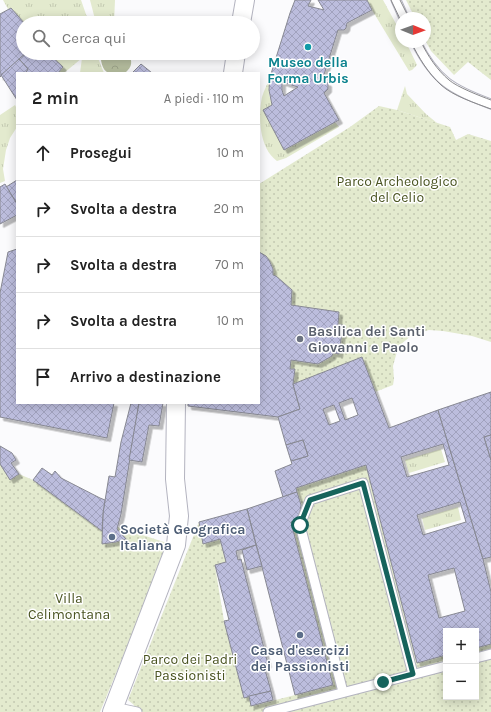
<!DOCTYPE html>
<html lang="it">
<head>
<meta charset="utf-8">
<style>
	:root { --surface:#fff; --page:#f6f6f6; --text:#222; --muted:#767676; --line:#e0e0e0 }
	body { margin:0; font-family:Karla,sans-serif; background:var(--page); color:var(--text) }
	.controls { position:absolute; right:12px; bottom:12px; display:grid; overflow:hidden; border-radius:0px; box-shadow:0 2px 10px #0003 }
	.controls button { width:36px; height:36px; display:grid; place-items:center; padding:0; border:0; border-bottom:1px solid var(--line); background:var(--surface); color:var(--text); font:20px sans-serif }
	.compass { position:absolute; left:395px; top:12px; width:36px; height:36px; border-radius:50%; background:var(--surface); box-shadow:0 2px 10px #0003; rotate:91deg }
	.stop { position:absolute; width:12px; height:12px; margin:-9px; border:3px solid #16635c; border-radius:50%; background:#fff }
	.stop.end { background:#16635c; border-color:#fff; box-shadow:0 1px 4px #0008 }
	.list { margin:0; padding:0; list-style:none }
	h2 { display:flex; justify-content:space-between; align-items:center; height:52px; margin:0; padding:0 16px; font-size:17px }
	h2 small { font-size:13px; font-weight:400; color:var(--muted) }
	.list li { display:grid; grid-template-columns:26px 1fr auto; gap:12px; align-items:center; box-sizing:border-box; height:56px; padding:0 16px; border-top:1px solid var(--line) }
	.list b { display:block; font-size:15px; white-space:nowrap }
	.list em { font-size:13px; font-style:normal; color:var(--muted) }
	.icon { flex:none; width:22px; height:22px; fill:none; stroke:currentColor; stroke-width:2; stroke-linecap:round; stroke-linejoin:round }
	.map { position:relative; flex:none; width:491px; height:712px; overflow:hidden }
	.search { position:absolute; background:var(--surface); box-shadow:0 2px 10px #0003; left:16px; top:16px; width:244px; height:44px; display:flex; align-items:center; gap:10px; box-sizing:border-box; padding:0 14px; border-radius:22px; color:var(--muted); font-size:15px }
	.panel { position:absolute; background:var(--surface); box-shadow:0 2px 10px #0003; left:16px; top:72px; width:244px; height:332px; border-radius:0px }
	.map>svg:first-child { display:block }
</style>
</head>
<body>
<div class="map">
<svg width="491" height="712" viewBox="0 0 491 712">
	<defs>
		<pattern id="grass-tufts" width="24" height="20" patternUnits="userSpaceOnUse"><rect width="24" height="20" fill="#e3eace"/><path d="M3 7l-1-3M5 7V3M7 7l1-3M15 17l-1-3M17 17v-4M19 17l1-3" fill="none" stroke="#c3c9b1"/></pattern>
		<pattern id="forest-crowns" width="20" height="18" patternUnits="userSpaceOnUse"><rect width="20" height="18" fill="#b7bfa0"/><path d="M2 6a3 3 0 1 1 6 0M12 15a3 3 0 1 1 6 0" fill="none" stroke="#9da48a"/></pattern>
		<pattern id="park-dots" width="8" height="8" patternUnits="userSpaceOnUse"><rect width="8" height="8" fill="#e3eace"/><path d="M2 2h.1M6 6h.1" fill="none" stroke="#c3c9b1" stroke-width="1.8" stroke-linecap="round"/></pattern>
		<pattern id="building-cross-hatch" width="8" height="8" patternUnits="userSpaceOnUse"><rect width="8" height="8" fill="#bcbddd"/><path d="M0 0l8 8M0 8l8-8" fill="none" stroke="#a1a2be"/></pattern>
		<filter id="shadow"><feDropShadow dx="3.5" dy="3.5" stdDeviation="0" flood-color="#0004"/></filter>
	</defs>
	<rect width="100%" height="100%" fill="#fbfbfd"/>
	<!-- grass -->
	<g fill="url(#grass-tufts)">
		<path d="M3,0H81L89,23H24L11,8L8,9Z"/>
		<path d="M90,0H115L114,23H96Z"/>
		<path d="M367,0H383L401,33V42H406L417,65L412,70L409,71L372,10Z"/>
		<path d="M48,53H96L104,73H80L82,58L64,73H58L63,67Z"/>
		<path d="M270,77L269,84V94L284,150L335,122L339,127L286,158L277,161C259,148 258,116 262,97C264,90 268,83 270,77Z"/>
		<path d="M405,86L407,94L426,114L437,123L397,110Z"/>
		<path d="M15,105L17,109V127L10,138L6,150L3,169L5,181L0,183V115Z"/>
		<path d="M441,449L445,462L409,473L405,460Z"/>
		<path d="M458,507L461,520L425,530L422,518Z"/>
	</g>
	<!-- forest -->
	<path fill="url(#forest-crowns)" d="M101,53H129C132,62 133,66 125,73C120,73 113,74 109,73C102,71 100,59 101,53Z"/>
	<!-- park -->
	<g fill="url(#park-dots)">
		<path d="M406,0H491V80L468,62L454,75L431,51L425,40V18H415Z"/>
		<path d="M379,106L397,110L450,127L456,140L468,134L491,141V342L472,336L443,331L429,330L412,335L400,345L396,355L393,366L394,379L393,385L375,392L362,358L293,384L295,369H290L291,360L333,353L339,354L343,325H338L339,312L291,305L292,290L276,276L273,275C273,263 269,258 259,252V184L350,127Z"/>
		<path d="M0,464L10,480L19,474L33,480L102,531V544L116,542L126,539L117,529L118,527L167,543L127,647L100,712H0Z"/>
		<path d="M366,465L417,663L446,655V697H476V648L491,644V712H131L134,705L128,700L199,522L203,544L220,539L226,562L215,566L224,621L244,698L249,696L252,706L295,695L332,685L291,522C306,514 300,502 296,488Z"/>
	</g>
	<!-- building -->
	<g fill="url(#building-cross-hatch)" stroke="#878892" fill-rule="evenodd" filter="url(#shadow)">
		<path d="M295,0H311L308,6L324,10L318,0H367L372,10L347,23L346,28L344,30H338L322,81L328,83V89L324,93L339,120L284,150L263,110L272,105L269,90L270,77L290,13ZM282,82L298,87L284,96L282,90Z"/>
		<path d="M11,8L24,23H23V53H26L0,77V14Z"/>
		<path d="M26,53H48L63,67L58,73H27L26,72L28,69L19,59Z"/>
		<path d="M19,59L28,69L26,72L27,73H17V100L1,75Z"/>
		<path d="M141,64L152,73H132Z"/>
		<path d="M17,180V204L6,187Z"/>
		<path d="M5,184L17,204V215L0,224V187Z"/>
		<path d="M17,249V403H114L107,438L0,417V293L8,252Z"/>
		<path d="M259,252L266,256L269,260L273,269V275L276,276L292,290L291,305L339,312L338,325H343L339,354L333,353L332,356L318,364L291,360L290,369H295L293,384L300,409L278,417L188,406V403H259Z"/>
		<path d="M362,357L389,428L438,410L483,559L491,592V644L476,648V631H446V655L417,663L366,465L296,488L297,492L283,497L275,471L292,464L291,461L308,456L303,440L286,445L278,417L300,409L293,384ZM352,398L358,415L345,420L339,403ZM334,405L340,421L329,425L323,409ZM443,444L449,465L407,477L401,457ZM460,502L466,522L423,535L417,515ZM454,568L465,611L439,618L428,575Z"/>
		<path d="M491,392V435L484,437L491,460V557L483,559L438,410Z"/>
		<path d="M131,403H139L121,514L117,529L126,539L116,542L102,544L103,513L109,476L115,477L121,442Z"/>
		<path d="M139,403H163L159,426L149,425L142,462L129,460Z"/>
		<path d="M491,435V460L484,437Z"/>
		<path d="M303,440L308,456L291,461L286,445Z"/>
		<path d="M0,446L12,453L16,460L11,463L19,474L10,480L0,464Z"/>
		<path d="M42,468L52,475L55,471L61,478L100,498L105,500L103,513L102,531L33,480Z"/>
		<path d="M297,492L301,505L300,512L296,520L291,522L333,685L295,695L247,509Z"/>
		<path d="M247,509L256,545L236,551L238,560L241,559L268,664L264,666L271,691L244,698L224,621L229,620L215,565L226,562L220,539L203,544L199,522Z"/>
		<path d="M256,545L262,566L247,570L242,550Z"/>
		<path d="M271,691L273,700L251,706L249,696Z"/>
	</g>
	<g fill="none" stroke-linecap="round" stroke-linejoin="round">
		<!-- lane casing -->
		<g stroke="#b3b3bf" stroke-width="11">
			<g id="lane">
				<path d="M396,0L404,18"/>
				<path d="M416,42C435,80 452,90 491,104"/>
				<path d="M476,658L491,654"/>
				<path d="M343,692L300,525L310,500L363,483L413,674"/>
				<path d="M114,707L137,712"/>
				<path d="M268,712L446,666"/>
			</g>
		</g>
		<!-- street casing -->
		<g stroke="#b3b3bf" stroke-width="20">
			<g id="street">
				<path d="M241,23L245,0"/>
				<path d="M233,73L236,53"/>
				<path d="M112,712L176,545L179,516L175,479L176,403"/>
			</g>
		</g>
		<!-- lane -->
		<use href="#lane" stroke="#fff" stroke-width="9"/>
		<!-- street -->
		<use href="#street" stroke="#fff" stroke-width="18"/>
		<!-- tram -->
		<g stroke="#89898c" stroke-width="1">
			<path d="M391,0L401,21"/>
			<path d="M400,0L409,18"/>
			<path d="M411,42C419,58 428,73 441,85C453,96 475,103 491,109"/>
			<path d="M421,42C428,56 437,70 449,80C457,87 480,96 491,100"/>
		</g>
	</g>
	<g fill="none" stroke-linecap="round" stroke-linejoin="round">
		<!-- route -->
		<path stroke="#16635c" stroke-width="5" d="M300,525L310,500L363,483L413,674L383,682"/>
	</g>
	<!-- markers -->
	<circle fill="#0f9aa8" stroke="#fff" stroke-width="1.5" cx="308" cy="47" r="4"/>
	<circle fill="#6b7280" stroke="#fff" stroke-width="1.5" cx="300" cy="339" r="4"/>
	<g fill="#5c6f8a" stroke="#fff" stroke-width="1.5">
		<circle cx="112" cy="537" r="4"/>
		<circle cx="300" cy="635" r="4"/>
	</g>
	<g text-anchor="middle" stroke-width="3" stroke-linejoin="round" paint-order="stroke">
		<!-- culture labels -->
		<g font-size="14" font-weight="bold" fill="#0d838f" stroke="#fff">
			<text x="308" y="67">Museo della<tspan x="308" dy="16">Forma Urbis</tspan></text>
		</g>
		<!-- park labels -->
		<g font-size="14" fill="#4a5421" stroke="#fff">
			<text x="397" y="186">Parco Archeologico<tspan x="397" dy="16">del Celio</tspan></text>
			<text x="69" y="603">Villa<tspan x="69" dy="16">Celimontana</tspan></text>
			<text x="190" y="664">Parco dei Padri<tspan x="190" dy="16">Passionisti</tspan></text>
		</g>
		<!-- worship labels -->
		<g font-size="14" font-weight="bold" fill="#5b616d" stroke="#fff" text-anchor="start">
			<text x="308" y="336">Basilica dei Santi<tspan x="308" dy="16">Giovanni e Paolo</tspan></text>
		</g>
		<!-- service labels -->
		<g font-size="14" font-weight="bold" fill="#4e5e75" stroke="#fff" text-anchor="start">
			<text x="120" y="534">Società Geografica<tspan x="120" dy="16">Italiana</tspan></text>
			<text x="300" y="655" text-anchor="middle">Casa d'esercizi<tspan x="300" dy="16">dei Passionisti</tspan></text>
		</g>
	</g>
</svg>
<div class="controls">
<button>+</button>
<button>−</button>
</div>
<svg class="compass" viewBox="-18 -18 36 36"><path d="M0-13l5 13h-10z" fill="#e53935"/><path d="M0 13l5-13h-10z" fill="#767676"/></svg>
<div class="stop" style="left:300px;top:525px"></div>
<div class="stop end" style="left:383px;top:682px"></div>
<div class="search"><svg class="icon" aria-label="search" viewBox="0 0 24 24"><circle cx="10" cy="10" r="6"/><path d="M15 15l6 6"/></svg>Cerca qui</div>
<section class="panel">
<h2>2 min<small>A piedi · 110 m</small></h2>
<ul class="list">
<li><svg class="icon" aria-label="ahead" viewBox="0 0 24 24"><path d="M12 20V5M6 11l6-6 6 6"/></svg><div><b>Prosegui</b></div><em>10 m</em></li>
<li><svg class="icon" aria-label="right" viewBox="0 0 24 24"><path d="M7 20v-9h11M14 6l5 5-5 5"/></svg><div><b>Svolta a destra</b></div><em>20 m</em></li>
<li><svg class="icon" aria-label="right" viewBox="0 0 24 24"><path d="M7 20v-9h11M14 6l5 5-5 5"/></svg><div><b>Svolta a destra</b></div><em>70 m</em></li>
<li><svg class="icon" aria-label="right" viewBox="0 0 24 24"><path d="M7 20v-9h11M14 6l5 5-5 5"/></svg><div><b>Svolta a destra</b></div><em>10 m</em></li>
<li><svg class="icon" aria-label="arrive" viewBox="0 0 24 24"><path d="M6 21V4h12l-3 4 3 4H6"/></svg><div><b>Arrivo a destinazione</b></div></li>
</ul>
</section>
</div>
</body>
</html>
